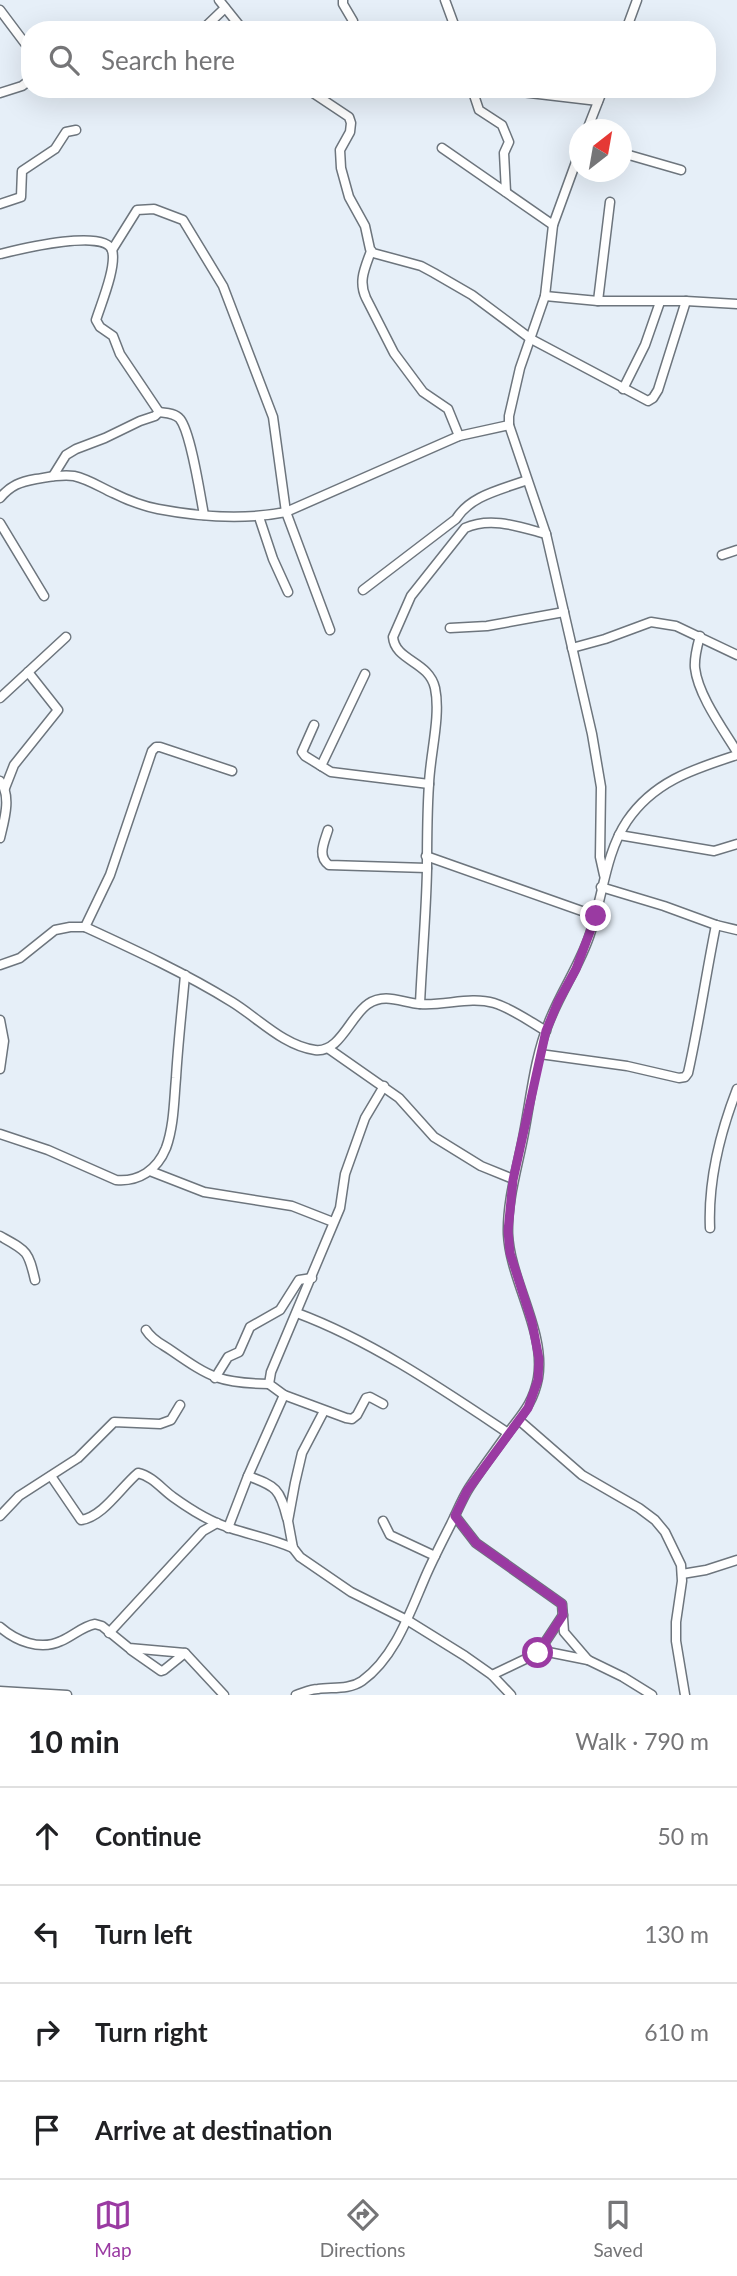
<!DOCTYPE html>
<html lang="en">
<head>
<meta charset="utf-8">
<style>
	:root { --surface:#fff; --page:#f6f6f6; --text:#202124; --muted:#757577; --line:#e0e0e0; --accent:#9a3aa2 }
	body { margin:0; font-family:Lato,sans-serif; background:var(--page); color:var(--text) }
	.compass { position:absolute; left:569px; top:119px; width:63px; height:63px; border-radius:50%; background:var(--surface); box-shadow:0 7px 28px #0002; rotate:31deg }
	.stop { position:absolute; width:21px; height:21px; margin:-16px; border:5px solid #9a3aa2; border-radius:50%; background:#fff }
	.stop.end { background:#9a3aa2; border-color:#fff; box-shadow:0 2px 7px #0008 }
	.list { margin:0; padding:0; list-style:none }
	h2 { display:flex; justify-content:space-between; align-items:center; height:91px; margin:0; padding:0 28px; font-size:30px }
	h2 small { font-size:23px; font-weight:400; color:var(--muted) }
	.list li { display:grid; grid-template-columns:46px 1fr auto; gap:21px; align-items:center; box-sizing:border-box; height:98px; padding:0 28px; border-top:2px solid var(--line) }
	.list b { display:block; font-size:26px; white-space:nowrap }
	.list em { font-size:23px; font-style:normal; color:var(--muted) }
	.icon { flex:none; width:38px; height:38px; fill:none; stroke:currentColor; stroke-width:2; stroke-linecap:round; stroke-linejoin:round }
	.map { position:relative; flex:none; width:737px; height:1695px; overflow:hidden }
	.search { position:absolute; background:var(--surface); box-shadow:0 7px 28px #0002; left:21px; right:21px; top:21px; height:77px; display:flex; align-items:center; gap:18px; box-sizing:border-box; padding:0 24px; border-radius:28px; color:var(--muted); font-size:26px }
	.sheet { height:483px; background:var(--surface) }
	nav { display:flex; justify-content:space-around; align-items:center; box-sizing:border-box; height:98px; border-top:2px solid var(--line); background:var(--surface); font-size:19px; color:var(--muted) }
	nav a { display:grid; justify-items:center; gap:4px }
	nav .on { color:var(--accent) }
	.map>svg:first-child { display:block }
</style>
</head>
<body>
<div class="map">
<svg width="737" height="1695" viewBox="0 0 737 1695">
	<rect width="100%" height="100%" fill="#e6eff8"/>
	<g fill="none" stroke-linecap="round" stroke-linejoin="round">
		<!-- minor casing -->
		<g stroke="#6d757d" stroke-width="11">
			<g id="minor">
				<path d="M219,0L243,30"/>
				<path d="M343,0V4L353,21L349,30"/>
				<path d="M445,0L456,30"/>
				<path d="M0,10L30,50"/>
				<path d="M202,30L225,8"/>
				<path d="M626,30L637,0"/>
				<path d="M307,89L349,117L351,123L350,132L340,150L341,168L349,197L365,226L370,249L373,253L421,266L434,273L472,295L531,339L648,401L653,398L658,390L686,301"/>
				<path d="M472,89L479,110L502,125L509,142L504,153L506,192"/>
				<path d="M495,89L598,101"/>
				<path d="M0,93L22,86L30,80"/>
				<path d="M587,130L603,89"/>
				<path d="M442,148L553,225"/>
				<path d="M580,151L553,225L545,296L520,368L509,416V425L546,534L592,734L601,787L600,857L604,875"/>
				<path d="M622,153L681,170"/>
				<path d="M0,204L21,197L22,171L55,149L66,132L76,130"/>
				<path d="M112,250L137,210L154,209L183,220L223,286L273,417L286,512L330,630"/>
				<path d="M371,251C365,268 358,281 366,298L394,353L423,392L448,409L459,436"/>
				<path d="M0,254C17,250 104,228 112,250C117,266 101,304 96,320L100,327L113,336L120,354L159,412L155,416L140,421L105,438L76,449L66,455L53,476"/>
				<path d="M545,296L598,301H686L737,304"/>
				<path d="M598,301L610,202"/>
				<path d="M623,389L645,345L660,302"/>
				<path d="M159,412C166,413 175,413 180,419C191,433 200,494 204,515"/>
				<path d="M0,498C11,485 20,482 36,479C49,477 61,474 74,476C88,479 100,487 113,493C127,500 143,506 158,509C200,517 245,520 286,512L459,436L509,425"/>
				<path d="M259,517L273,559L288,592"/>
				<path d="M0,523L44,596"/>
				<path d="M722,555L737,550"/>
				<path d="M363,590L456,519C471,495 501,490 527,480"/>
				<path d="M450,628L487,626L564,612"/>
				<path d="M700,636C697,647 694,657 695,668C698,695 723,729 737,752"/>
				<path d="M572,648L605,639L651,622L676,626L737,655"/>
				<path d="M0,698L66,637"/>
				<path d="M314,725L302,752L305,756L331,772L429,784"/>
				<path d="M321,766L365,674"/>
				<path d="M0,781C12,796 4,821 0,838"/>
				<path d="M5,788L14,765L58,710L28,672"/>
				<path d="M328,830C324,843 317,856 329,865L427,868"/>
				<path d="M619,835L714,851L737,844"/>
				<path d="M426,856L596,916"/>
				<path d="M601,887L664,906L716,925L737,930"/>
				<path d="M85,927L110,875L152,751L156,747H160L232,771"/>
				<path d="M0,965L20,958L55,930L70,927H85C135,950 185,973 232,1002C258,1018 284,1046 315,1050C340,1053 350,1016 368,1004C385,992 403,1003 420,1004C445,1006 470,996 494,1003C513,1009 529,1021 546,1031"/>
				<path d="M420,1004C422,959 426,915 427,870C427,841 427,813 429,784C430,755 441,716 435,688C429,661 395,661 393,637L411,596L465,528C491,516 520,527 546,534"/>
				<path d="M0,1020L4,1041L0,1069"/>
				<path d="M329,1049L399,1098L434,1137L481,1166L513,1179"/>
				<path d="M540,1054L627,1066L679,1078L685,1077L688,1073C699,1024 706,974 716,925"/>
				<path d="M0,1134L48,1150L116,1180C139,1182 157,1170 166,1148C174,1126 174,1100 176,1078C178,1044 182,1009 185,975"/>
				<path d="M150,1171L204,1192L292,1206L333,1222"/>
				<path d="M710,1228C708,1181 720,1133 737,1089"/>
				<path d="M0,1236C27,1251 28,1250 35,1280"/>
				<path d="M297,1313C372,1341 442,1389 508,1433"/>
				<path d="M146,1330C152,1340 162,1344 172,1351C211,1378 220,1383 269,1384"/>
				<path d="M215,1378L228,1357L239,1352L250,1327L280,1310L299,1280L312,1278"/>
				<path d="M383,1404L370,1397L366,1398L357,1415L352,1419L346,1418L284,1395L269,1384L271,1372L340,1208L345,1174L365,1118L384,1086"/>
				<path d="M324,1411L302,1453L295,1483L288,1521L293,1548L300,1557L351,1592L407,1620L465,1656L492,1675L511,1695"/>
				<path d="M520,1421L582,1475L639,1508L655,1520L665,1532L681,1565L682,1581L676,1622V1641L685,1695"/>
				<path d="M51,1476L81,1520C103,1517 121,1487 138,1473C152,1476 162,1489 173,1497C191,1510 210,1522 230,1528C251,1535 272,1539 293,1548"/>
				<path d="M248,1476C276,1486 280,1489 287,1518"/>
				<path d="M0,1516L19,1496L78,1458L114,1422L160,1424L171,1420L180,1405"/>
				<path d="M455,1516L476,1543L562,1604L564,1632L588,1660L623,1677L652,1695"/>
				<path d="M383,1521L390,1535L435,1556"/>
				<path d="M228,1528L248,1476L284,1395"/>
				<path d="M682,1574L706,1570L737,1560"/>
				<path d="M0,1627C16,1641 40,1651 61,1641C73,1636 83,1626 95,1624L102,1626L129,1648L185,1653L224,1695"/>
				<path d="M109,1633L203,1531L217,1523"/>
				<path d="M131,1650L161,1671L164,1670L185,1653"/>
				<path d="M538,1653L563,1615"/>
				<path d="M492,1675L538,1653L548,1652L588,1660"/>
				<path d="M0,1691L67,1695"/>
				<path d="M296,1695C303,1693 310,1689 318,1689C332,1687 349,1690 362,1681C394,1658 409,1615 424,1580C432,1561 442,1542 451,1524C457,1512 462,1499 469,1488C480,1471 493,1454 505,1437C520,1416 533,1405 538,1378C546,1332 510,1280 508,1234C507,1200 518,1166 524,1133C531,1096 535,1056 549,1022C561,991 580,965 590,934C603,897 605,854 627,821C654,781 694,769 737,755"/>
			</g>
		</g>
		<!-- minor -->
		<use href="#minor" stroke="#fff" stroke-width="8"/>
	</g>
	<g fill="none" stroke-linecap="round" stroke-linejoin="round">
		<!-- route -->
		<path stroke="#9a3aa2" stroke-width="9" d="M538,1653L563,1615L562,1604L476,1543L455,1516L467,1491L528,1408L538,1380L539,1359L532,1322L510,1253L508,1231L513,1180L546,1031L558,1002L576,969L596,916"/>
	</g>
</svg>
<svg class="compass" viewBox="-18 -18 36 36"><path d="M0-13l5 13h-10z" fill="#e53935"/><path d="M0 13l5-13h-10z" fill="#757577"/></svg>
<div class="stop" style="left:538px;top:1653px"></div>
<div class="stop end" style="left:596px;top:916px"></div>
<div class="search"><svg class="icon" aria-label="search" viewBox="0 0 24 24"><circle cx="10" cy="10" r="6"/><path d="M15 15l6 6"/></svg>Search here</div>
</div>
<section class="sheet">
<h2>10 min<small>Walk · 790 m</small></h2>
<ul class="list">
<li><svg class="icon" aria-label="ahead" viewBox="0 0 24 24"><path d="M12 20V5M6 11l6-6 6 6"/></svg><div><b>Continue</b></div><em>50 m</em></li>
<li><svg class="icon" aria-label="left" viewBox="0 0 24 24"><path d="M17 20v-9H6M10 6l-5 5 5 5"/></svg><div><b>Turn left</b></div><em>130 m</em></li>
<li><svg class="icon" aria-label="right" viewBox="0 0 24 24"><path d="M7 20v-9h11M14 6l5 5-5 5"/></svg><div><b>Turn right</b></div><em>610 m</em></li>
<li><svg class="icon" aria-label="arrive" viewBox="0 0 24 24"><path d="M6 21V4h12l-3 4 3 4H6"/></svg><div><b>Arrive at destination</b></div></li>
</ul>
</section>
<nav>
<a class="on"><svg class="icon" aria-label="map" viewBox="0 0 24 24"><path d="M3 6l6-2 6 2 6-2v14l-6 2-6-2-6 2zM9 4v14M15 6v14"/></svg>Map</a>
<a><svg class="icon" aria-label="directions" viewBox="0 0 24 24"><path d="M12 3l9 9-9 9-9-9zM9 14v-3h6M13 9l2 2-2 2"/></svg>Directions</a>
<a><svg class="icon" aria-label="saved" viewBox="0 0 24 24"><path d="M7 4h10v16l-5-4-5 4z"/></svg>Saved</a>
</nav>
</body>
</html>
